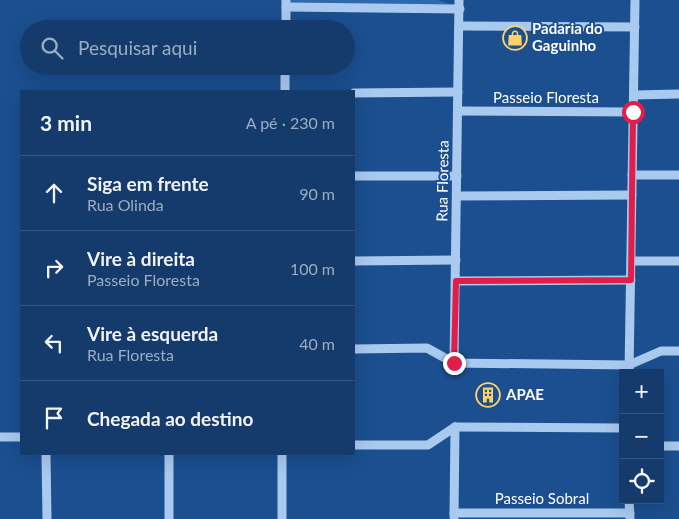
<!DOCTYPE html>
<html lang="pt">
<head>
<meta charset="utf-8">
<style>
	:root { --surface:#143b6b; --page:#214673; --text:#f1f3f6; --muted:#9dadc1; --line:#33557e }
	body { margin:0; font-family:Lato,sans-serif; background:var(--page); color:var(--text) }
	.controls { position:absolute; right:15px; bottom:15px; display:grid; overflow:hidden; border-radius:0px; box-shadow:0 5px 20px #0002 }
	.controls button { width:45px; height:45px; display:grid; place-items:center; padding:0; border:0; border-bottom:1px solid var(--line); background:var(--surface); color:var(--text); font:25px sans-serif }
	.stop { position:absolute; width:15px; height:15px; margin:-11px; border:4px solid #e11d48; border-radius:50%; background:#fff }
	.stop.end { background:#e11d48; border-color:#fff; box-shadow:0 1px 5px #0008 }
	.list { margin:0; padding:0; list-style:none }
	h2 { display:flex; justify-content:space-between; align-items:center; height:65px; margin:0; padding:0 20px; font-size:21px }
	h2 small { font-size:16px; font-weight:400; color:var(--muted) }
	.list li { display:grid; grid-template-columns:32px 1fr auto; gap:15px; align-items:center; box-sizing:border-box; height:75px; padding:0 20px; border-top:1px solid var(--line) }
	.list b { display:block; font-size:19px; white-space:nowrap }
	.list p { margin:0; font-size:16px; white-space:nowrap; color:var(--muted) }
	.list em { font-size:16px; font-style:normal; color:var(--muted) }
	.icon { flex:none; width:28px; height:28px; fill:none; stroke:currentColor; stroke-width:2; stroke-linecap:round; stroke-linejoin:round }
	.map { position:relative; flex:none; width:679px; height:519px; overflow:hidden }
	.search { position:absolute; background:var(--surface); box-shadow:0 5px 20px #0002; left:20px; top:20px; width:335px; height:55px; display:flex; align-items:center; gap:12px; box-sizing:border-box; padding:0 18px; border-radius:28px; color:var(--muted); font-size:19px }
	.panel { position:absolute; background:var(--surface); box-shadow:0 5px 20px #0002; left:20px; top:90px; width:335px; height:365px; border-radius:0px }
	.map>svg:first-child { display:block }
</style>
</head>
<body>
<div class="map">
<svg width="679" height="519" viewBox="0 0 679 519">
	<rect width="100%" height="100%" fill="#1b4f8f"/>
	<!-- green -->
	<path fill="#2e69ad" d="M290,0H438L450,4H290Z"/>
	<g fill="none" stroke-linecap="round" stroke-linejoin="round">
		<!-- minor -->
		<g stroke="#a9c9ee" stroke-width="9">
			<path d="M286,7L460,9"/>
			<path d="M460,26L635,27"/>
			<path d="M286,29V0"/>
			<path d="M285,91V66"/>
			<path d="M354,93L458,92"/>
			<path d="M634,95L679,94"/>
			<path d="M458,111L633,112"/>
			<path d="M632,175H679"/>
			<path d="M354,176H457"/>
			<path d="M457,196L632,195"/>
			<path d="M354,261L456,260"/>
			<path d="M631,261H679"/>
			<path d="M456,281L631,280"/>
			<path d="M354,349L427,348L454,363L629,365L661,351H679"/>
			<path d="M454,363L459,0"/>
			<path d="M629,373L635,0"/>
			<path d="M455,427L623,428"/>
			<path d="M0,437H21"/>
			<path d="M354,445H428L455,427"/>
			<path d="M660,446H679"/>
			<path d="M46,454L47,519"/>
			<path d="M629,500L630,519"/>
			<path d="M454,513H630"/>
			<path d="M454,517L455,427"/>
			<path d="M169,519V454"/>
			<path d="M282,519V454"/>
		</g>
	</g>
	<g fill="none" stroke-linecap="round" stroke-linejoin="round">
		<!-- route -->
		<path stroke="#e11d48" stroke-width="6" d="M454,363L456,281L631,280L633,112"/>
	</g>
	<!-- icons -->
	<defs>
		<g id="shop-ring" transform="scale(1.25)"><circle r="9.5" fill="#1b4f8f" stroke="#ffd166" stroke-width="1.5"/><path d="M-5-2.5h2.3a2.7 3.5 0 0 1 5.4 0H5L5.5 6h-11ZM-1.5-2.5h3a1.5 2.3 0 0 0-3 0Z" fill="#ffd166"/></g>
		<g id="building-ring" transform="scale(1.25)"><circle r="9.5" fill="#1b4f8f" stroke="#ffd166" stroke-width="1.5"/><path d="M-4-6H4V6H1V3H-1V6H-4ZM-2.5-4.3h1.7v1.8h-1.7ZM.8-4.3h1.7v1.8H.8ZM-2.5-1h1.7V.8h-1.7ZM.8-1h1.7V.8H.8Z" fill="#ffd166"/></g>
	</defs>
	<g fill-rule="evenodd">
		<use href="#shop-ring" x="515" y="38"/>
		<use href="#building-ring" x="488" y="395"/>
	</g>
	<g text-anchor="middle" stroke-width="4" stroke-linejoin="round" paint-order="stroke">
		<!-- poi labels -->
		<g font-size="15" font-weight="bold" fill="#fff" stroke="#1b4f8f" text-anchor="start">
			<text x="532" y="34">Padaria do<tspan x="532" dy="17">Gaguinho</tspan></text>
			<text x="506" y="400">APAE</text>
		</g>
		<!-- street labels -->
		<g font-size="15" fill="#fff" stroke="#1b4f8f">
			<text x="546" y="103">Passeio Floresta</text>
			<text transform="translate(443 181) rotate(-89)" y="5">Rua Floresta</text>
			<text x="542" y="504">Passeio Sobral</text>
		</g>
	</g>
</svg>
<div class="controls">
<button>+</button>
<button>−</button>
<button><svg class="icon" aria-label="locate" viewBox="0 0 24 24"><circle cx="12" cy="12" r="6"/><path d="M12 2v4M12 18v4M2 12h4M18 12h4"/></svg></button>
</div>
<div class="stop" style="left:633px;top:112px"></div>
<div class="stop end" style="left:454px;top:363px"></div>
<div class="search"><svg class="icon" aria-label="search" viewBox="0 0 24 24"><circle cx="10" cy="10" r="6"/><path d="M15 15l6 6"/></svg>Pesquisar aqui</div>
<section class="panel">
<h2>3 min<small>A pé · 230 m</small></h2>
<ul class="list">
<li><svg class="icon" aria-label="ahead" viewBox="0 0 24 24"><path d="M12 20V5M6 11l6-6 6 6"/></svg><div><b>Siga em frente</b><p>Rua Olinda</p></div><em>90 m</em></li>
<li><svg class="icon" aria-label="right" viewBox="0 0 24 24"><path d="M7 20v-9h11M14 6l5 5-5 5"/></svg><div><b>Vire à direita</b><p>Passeio Floresta</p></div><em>100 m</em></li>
<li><svg class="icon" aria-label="left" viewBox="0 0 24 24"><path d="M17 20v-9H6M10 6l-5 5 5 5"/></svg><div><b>Vire à esquerda</b><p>Rua Floresta</p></div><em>40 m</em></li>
<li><svg class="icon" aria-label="arrive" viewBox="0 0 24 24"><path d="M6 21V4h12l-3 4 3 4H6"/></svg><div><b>Chegada ao destino</b></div></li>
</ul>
</section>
</div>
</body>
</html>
